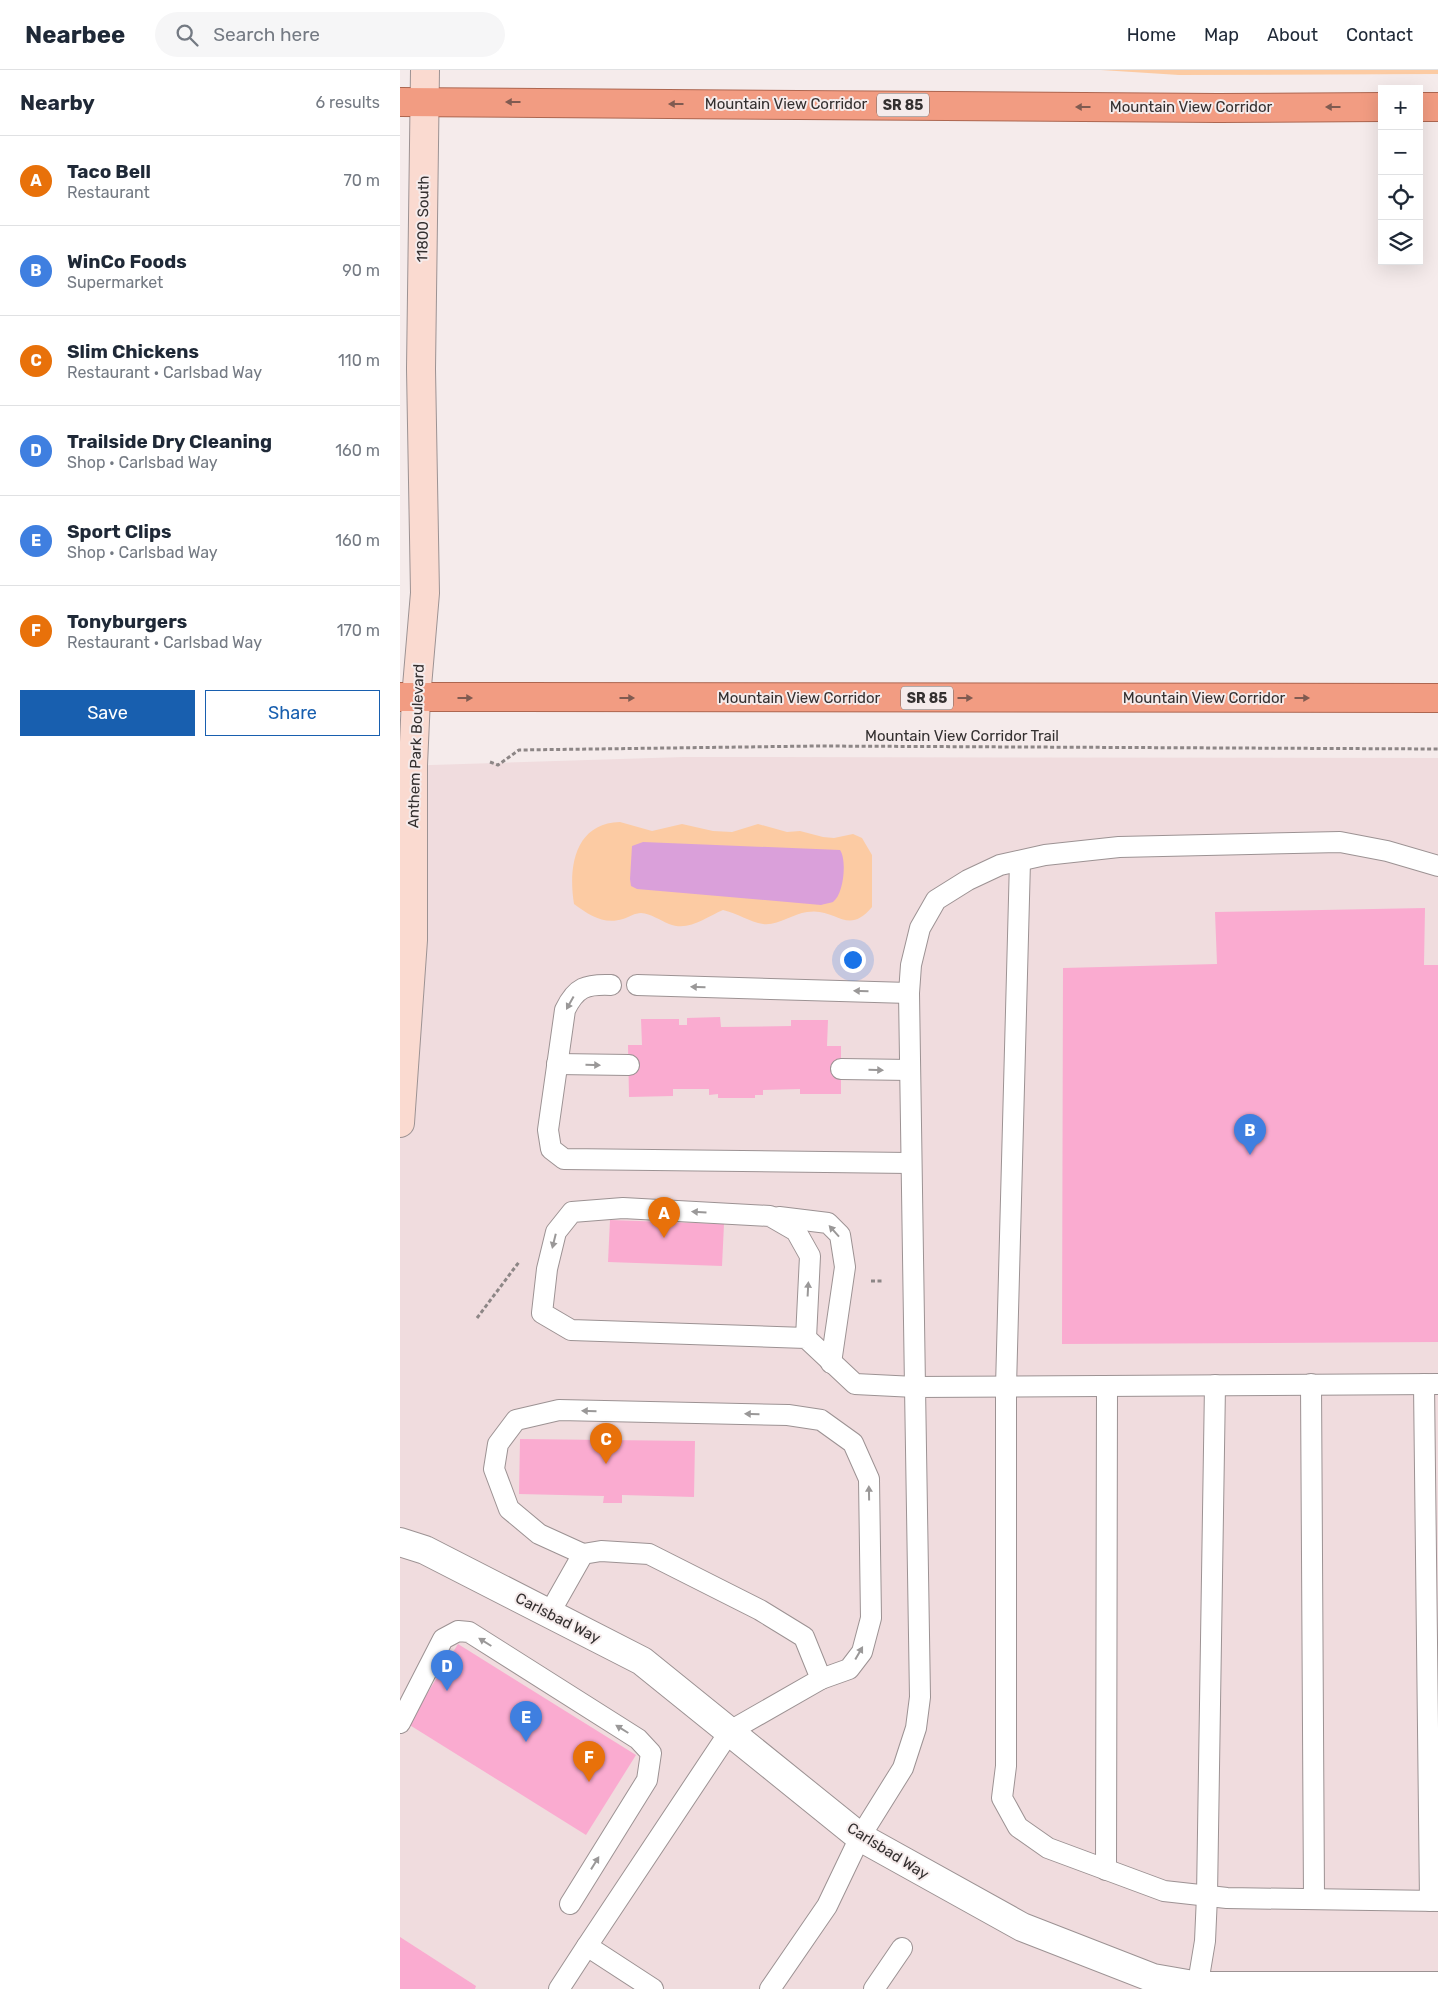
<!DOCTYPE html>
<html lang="en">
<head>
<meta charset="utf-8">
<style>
	:root { --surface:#fff; --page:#f6f6f7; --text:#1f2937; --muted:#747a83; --line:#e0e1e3; --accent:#185faf }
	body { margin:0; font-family:Rubik,sans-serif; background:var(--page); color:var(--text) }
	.controls { position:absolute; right:15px; top:15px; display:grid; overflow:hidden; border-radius:0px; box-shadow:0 5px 20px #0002 }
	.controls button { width:45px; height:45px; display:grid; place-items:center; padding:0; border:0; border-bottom:1px solid var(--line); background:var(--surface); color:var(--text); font:25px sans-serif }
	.you { position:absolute; left:452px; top:889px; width:18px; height:18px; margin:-12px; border:4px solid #fff; border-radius:50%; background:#1a73e8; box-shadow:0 0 0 8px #1a73e833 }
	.badge { display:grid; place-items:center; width:32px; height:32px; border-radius:50%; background:var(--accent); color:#fff; font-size:16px; font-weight:700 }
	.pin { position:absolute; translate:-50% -41px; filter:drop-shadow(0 1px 2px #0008) }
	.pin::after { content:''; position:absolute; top:26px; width:18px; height:15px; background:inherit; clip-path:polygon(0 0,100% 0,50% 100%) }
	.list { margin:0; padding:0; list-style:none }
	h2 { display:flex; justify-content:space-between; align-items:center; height:65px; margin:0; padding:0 20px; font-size:21px }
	h2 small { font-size:16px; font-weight:400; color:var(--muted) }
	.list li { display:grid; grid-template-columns:32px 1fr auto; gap:15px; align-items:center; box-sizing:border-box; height:90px; padding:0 20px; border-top:1px solid var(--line) }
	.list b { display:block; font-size:19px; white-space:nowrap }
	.list p { margin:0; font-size:16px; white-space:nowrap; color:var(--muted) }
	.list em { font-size:16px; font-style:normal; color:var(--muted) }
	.actions { display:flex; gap:10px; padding:15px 20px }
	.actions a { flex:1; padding:11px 0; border:1px solid var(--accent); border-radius:0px; text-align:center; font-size:18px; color:var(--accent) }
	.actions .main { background:var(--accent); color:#fff }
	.icon { flex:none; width:28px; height:28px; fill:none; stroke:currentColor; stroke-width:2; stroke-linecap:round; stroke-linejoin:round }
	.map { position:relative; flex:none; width:1038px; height:1919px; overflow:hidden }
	header { display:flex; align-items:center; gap:30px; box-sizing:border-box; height:70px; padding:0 25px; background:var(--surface); border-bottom:1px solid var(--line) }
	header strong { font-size:24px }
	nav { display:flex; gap:28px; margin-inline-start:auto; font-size:18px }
	.search { width:350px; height:45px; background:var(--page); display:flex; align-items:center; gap:12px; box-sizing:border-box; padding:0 18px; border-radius:28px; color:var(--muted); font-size:19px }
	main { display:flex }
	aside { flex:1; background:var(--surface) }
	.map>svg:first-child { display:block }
</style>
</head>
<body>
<header>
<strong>Nearbee</strong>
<div class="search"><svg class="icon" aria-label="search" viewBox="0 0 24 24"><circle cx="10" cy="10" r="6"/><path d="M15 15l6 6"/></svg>Search here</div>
<nav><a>Home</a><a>Map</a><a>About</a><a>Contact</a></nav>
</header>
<main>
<aside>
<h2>Nearby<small>6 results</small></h2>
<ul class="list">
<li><span class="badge" style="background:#e8710a">A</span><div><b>Taco Bell</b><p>Restaurant</p></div><em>70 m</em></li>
<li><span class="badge" style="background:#3f7fe0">B</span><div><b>WinCo Foods</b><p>Supermarket</p></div><em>90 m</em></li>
<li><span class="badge" style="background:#e8710a">C</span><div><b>Slim Chickens</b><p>Restaurant · Carlsbad Way</p></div><em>110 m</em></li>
<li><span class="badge" style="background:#3f7fe0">D</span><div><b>Trailside Dry Cleaning</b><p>Shop · Carlsbad Way</p></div><em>160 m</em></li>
<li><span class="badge" style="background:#3f7fe0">E</span><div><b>Sport Clips</b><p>Shop · Carlsbad Way</p></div><em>160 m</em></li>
<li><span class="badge" style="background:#e8710a">F</span><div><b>Tonyburgers</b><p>Restaurant · Carlsbad Way</p></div><em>170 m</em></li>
</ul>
<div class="actions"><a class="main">Save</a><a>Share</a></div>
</aside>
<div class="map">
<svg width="1038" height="1919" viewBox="0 0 1038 1919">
	<rect width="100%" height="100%" fill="#f5ebeb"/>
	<!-- built -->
	<path fill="#f0dcde" d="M284,687L1038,688V1919H0V696Z"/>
	<!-- green -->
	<g fill="#fccba3">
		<path d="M701,0H1038V4L779,5Z"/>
		<path d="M220,752L252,761L282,754L313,761L332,762L358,754L387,762L400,761L423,767L434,768L453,764L462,768L472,785V837C447,867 437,837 407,842C392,844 378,856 363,854C350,852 337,843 323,840C306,847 289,862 269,854C260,850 251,844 241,843C235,843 229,847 223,849C204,855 189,845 174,834C168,797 175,753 220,752Z"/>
	</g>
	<!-- water -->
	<path fill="#daa0da" d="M243,772L440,780C447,790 444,824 433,832C430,833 424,834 421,835L237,819L231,816L230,809L232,776Z"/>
	<!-- building -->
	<g fill="#faabd0">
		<path d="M1025,838L1024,895H1038V1272L662,1274L663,898L817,894L815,842Z"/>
		<path d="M320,947L321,957L391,956V950H428L427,976H441V1024H400V1019L363,1020V1025H355V1028H318V1024L309,1025V1019H273V1026L229,1027L228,975H242L241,949H279V955H287V948Z"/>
		<path d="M210,1150L324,1154L322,1196L208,1192Z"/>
		<path d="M120,1369L295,1371L294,1427L222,1425V1433H203L204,1426L119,1424Z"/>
		<path d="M58,1574L236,1685L186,1765L8,1654Z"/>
		<path d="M0,1867L76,1916L75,1919H0Z"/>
	</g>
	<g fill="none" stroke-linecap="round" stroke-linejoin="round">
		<!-- service casing -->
		<g stroke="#9c9293" stroke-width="22">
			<g id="service">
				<path d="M620,791L606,1317V1696L602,1728L618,1757L648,1778L764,1821L827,1828L1038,1831"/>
				<path d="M211,915C186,914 176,917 165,940L148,1060L151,1079L164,1089L510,1093"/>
				<path d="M237,915L509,923"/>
				<path d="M157,994L229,995"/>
				<path d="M441,999L510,1000"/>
				<path d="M379,1147L428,1153L440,1165L445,1197L431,1293"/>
				<path d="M406,1268L410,1186L396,1161L370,1146L223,1138L172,1142L156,1162L147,1199L142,1243L171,1260L406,1268L455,1314L515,1317L509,923L511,895L520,858L536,830L568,810L600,795L645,785L719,777L940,772L987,781L1038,796"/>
				<path d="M911,1314L914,1829"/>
				<path d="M1024,1314L1030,1831"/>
				<path d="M183,1484L139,1464L109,1439L94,1399L98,1374L116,1350L159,1340L388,1345L421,1350L453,1373L469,1409L471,1548L462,1582L449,1599L421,1609"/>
				<path d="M149,1544L183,1484L201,1481L249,1484L360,1540L404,1567L421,1609L330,1661L187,1876L253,1919"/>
				<path d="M0,1653L43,1569L58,1561L69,1562L238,1669L251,1683L247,1710L170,1834"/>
				<path d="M706,1800L707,1316"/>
				<path d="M159,1919L187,1876"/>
				<path d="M370,1919L427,1836L460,1767L503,1698L516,1658L520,1627L515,1317L1038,1314"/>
				<path d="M474,1919L502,1878"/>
				<path d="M797,1919L805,1871L807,1826L815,1315"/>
			</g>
		</g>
		<!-- minor casing -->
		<g stroke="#9c9293" stroke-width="30">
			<path id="minor" d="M0,1472L25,1480L242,1591L460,1767L622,1857L753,1908L799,1916H1038"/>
		</g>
		<!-- secondary casing -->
		<g stroke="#9c9293" stroke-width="30">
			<path id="secondary" d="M0,1053L13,870V695L16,628L25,523L21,299L25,0"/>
		</g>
		<!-- trunk casing -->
		<g stroke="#ad6650" stroke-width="30">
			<g id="trunk">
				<path d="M0,32L818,38L982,37"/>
				<path d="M1019,37H1038"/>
				<path d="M0,627L1038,628"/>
			</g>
		</g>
		<!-- path -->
		<g stroke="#8d8686" stroke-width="3" stroke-dasharray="4 2.5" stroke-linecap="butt">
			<path d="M90,692L98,695L119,680L417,676L1038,679"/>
			<path d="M471,1211H483"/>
			<path d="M77,1248L119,1192"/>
		</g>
		<!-- service -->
		<use href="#service" stroke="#fff" stroke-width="20"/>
		<!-- minor -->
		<use href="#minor" stroke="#fff" stroke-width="28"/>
		<!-- secondary -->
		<use href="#secondary" stroke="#fadad0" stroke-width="28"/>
		<!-- trunk -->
		<use href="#trunk" stroke="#f29c82" stroke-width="28"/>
	</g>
	<!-- one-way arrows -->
	<defs><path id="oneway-solid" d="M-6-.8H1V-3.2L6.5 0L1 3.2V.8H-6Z" transform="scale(1.25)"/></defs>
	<g fill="#805b51">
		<use href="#oneway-solid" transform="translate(113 32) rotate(180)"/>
		<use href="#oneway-solid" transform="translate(276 34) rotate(-180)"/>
		<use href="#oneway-solid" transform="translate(683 37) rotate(-180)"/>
		<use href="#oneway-solid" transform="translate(933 37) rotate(180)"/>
		<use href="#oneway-solid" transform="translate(65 628)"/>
		<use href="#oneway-solid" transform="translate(227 628)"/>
		<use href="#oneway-solid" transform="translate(565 628)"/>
		<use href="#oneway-solid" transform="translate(902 628)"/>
	</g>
	<g fill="#9a9898">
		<use href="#oneway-solid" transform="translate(298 917) rotate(-178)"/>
		<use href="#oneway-solid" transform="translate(461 921) rotate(-178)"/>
		<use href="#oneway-solid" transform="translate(170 933) rotate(119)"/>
		<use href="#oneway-solid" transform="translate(193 995) rotate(1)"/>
		<use href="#oneway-solid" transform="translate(476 1000) rotate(1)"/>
		<use href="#oneway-solid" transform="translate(299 1142) rotate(-177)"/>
		<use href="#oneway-solid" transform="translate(434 1161) rotate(-132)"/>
		<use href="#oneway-solid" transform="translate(154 1171) rotate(104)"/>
		<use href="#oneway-solid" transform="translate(408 1219) rotate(-87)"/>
		<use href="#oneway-solid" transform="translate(189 1341) rotate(-179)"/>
		<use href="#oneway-solid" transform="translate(352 1344) rotate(-179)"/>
		<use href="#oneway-solid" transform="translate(469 1423) rotate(-91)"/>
		<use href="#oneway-solid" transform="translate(85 1572) rotate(-148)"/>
		<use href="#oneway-solid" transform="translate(459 1583) rotate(-60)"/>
		<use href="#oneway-solid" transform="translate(222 1659) rotate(-148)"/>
		<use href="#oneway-solid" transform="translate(195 1793) rotate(-58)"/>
	</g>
	<g text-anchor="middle" stroke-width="4" stroke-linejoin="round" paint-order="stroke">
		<!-- shield labels -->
		<g fill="#f5ebeb" stroke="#6e6868" stroke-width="1">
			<rect x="477" y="23.5" width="52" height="23" rx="4"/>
			<rect x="501" y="616.5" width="52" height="23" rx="4"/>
		</g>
		<g font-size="14" font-weight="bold" fill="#343030">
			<text x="503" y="40">SR 85</text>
			<text x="527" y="633">SR 85</text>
		</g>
		<!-- street labels -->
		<g font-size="15" fill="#343030" stroke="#f5ebeb">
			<text x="386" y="39">Mountain View Corridor</text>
			<text x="791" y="42">Mountain View Corridor</text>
			<text transform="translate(23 149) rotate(-89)" y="5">11800 South</text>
			<text x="399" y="633">Mountain View Corridor</text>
			<text x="804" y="633">Mountain View Corridor</text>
			<text x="562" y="671">Mountain View Corridor Trail</text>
			<text transform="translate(16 676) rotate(-88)" y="5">Anthem Park Boulevard</text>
			<text transform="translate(158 1548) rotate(27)" y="5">Carlsbad Way</text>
			<text transform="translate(488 1781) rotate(32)" y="5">Carlsbad Way</text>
		</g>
	</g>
</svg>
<div class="controls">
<button>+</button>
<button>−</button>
<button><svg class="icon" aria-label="locate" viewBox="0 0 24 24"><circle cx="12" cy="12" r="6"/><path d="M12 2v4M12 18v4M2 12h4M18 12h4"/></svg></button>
<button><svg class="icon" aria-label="layers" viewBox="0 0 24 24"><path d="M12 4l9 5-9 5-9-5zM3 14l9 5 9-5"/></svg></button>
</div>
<div class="you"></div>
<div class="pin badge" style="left:264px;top:1168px;background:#e8710a">A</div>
<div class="pin badge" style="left:850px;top:1085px;background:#3f7fe0">B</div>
<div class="pin badge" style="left:206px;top:1394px;background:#e8710a">C</div>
<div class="pin badge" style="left:47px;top:1621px;background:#3f7fe0">D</div>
<div class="pin badge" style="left:126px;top:1672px;background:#3f7fe0">E</div>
<div class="pin badge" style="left:189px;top:1712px;background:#e8710a">F</div>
</div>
</main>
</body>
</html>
